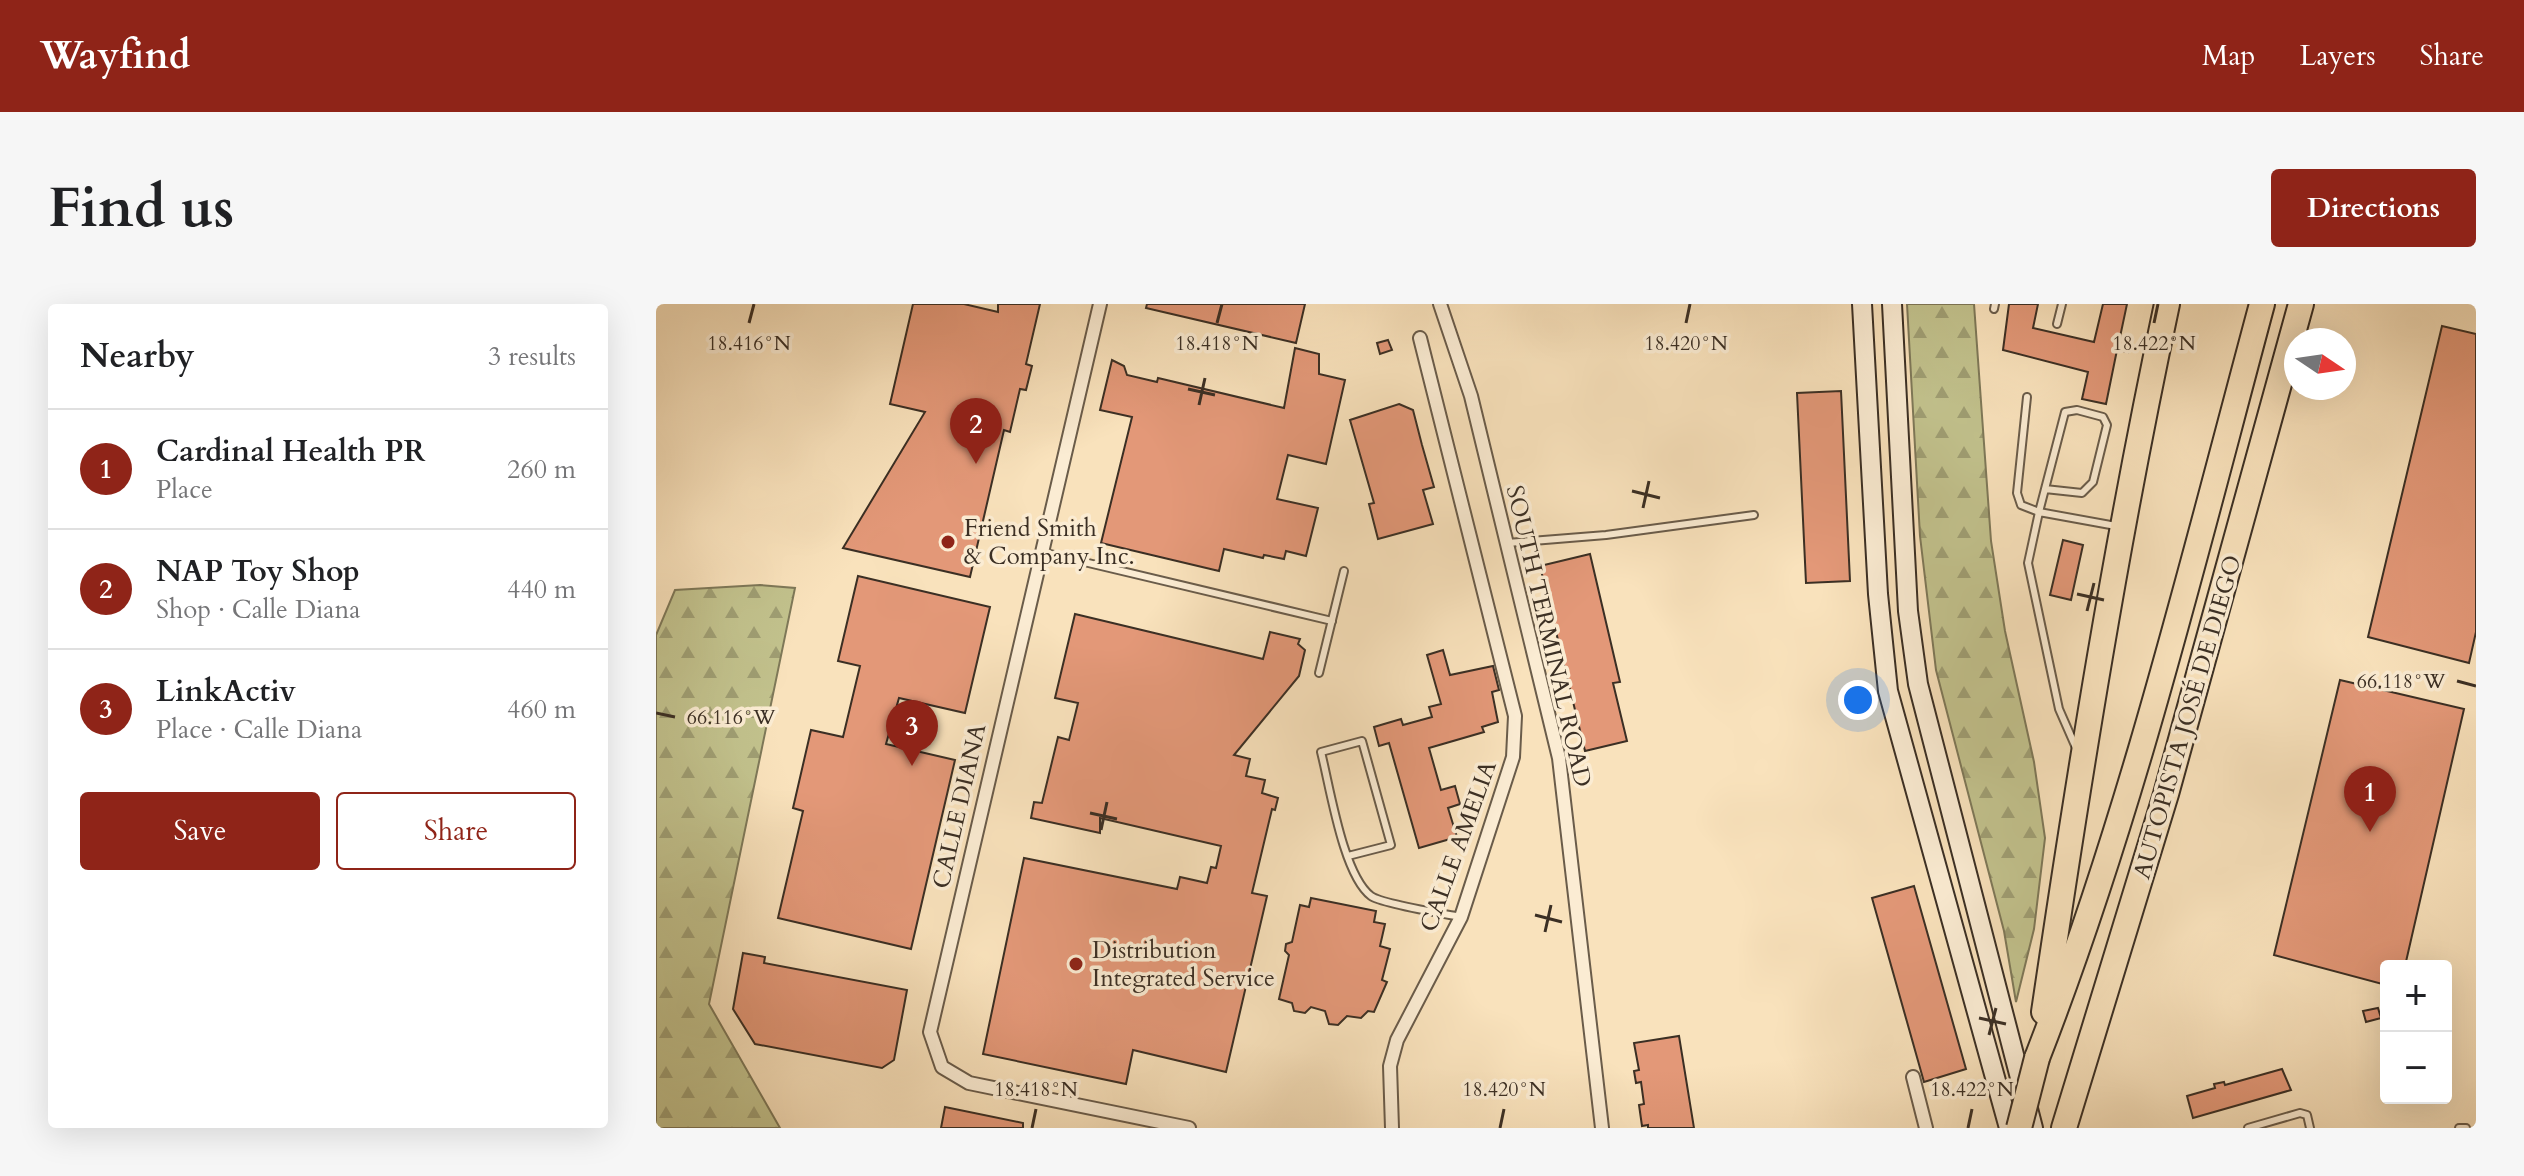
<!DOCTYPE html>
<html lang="en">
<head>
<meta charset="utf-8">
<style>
	:root { --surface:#fff; --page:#f6f6f6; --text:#202124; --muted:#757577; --line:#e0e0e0; --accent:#8f2418 }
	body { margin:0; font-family:Cardo,serif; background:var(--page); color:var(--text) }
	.controls { position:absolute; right:24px; bottom:24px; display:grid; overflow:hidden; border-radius:8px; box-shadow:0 8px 32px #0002 }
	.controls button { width:72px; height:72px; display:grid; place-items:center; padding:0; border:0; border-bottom:2px solid var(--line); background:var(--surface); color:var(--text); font:40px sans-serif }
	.compass { position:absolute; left:1628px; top:24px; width:72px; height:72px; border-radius:50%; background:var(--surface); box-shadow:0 8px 32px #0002; rotate:103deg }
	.you { position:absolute; left:1202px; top:396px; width:28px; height:28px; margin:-20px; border:6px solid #fff; border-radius:50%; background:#1a73e8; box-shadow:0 0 0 12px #1a73e833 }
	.badge { display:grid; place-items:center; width:52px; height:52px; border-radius:50%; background:var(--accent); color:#fff; font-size:26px; font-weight:700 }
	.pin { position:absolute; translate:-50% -66px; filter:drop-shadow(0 2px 4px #0008) }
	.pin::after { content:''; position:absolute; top:42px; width:28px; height:24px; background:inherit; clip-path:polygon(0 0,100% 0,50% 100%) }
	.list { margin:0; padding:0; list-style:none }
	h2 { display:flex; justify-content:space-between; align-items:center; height:104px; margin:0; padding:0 32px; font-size:34px }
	h2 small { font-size:26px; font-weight:400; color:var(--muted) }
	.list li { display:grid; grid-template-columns:52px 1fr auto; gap:24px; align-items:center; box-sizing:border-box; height:120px; padding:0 32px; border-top:2px solid var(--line) }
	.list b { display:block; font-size:30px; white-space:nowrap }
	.list p { margin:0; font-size:26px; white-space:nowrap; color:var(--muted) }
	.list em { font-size:26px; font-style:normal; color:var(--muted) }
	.actions { display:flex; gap:16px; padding:24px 32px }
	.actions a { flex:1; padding:18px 0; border:2px solid var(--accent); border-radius:8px; text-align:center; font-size:28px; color:var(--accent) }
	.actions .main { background:var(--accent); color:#fff }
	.map { position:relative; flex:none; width:1820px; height:824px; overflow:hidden; border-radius:8px }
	header { display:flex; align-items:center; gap:48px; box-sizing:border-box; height:112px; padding:0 40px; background:var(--accent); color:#fff }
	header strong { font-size:38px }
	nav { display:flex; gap:44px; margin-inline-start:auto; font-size:28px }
	.intro { display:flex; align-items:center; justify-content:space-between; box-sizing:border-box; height:192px; padding:0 48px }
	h1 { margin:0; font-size:56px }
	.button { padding:20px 36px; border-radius:8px; background:var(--accent); color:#fff; font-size:28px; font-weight:700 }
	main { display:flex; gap:48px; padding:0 48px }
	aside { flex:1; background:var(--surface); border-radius:8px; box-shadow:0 8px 32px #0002 }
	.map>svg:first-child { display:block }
</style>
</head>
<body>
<header>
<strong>Wayfind</strong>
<nav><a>Map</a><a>Layers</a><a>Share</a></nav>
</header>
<div class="intro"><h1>Find us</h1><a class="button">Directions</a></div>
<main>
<aside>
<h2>Nearby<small>3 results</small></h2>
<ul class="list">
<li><span class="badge">1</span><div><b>Cardinal Health PR</b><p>Place</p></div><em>260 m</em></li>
<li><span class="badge">2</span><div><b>NAP Toy Shop</b><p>Shop · Calle Diana</p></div><em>440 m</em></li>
<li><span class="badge">3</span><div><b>LinkActiv</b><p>Place · Calle Diana</p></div><em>460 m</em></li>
</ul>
<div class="actions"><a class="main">Save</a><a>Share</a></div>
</aside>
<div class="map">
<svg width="1820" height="824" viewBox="0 0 1820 824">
	<defs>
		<pattern id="forest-firs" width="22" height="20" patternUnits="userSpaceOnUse" patternTransform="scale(2)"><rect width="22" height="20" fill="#c2c28d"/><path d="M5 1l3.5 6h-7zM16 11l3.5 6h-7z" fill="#9f9e73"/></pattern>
	</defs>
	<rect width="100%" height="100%" fill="#f9e2bc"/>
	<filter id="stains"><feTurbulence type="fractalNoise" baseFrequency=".0025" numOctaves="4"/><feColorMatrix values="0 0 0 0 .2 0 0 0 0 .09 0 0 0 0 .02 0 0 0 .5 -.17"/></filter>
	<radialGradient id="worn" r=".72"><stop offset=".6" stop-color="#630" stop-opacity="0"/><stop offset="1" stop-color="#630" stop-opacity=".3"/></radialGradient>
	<!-- forest -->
	<g fill="url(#forest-firs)" stroke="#7e7858" stroke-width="2">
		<path d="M1251,0H1318L1335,237L1349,327L1378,458L1389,534L1378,625L1360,698L1348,627L1280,366L1264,232Z"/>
		<path d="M104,281L139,284L53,700L124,824H0V331L19,286Z"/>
	</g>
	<!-- building -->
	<g fill="#e39878" stroke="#3b2f24" stroke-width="2">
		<path d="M257,0H308L342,8V0H384L370,60L376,62L370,86L364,85L354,128L348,126L314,273L187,244L269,108L234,100Z"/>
		<path d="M491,0H649L640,39L490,4Z"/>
		<path d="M1353,0H1382L1377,24L1438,38L1447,0H1471L1464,33L1474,36L1472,48L1461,46L1450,100L1426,95L1432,68L1347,46Z"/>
		<path d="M1786,22L1820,30V328L1813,359L1712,333Z"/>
		<path d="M732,36L736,46L724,50L721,39Z"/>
		<path d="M639,44L663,50V70L689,76L670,160L632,151L621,195L662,204L650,252L630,247L628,255L608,251L607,254L568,245L563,267L445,239L476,113L444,106L456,56L468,62L471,71L501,78L502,74L628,104Z"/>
		<path d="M1185,87L1194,277L1150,279L1141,89Z"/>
		<path d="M743,100L757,106L766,141L778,183L767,186L777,220L722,235L713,200L718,199L694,116Z"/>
		<path d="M1407,236L1427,241L1415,296L1394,291Z"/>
		<path d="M934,250L964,378L957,379L971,437L929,447L884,262Z"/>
		<path d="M202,272L334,303L309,409L243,394L230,440L299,456L255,645L122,614L147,507L137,504L155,426L187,433L204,362L182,357Z"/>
		<path d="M419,310L607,355L614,328L644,335L642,340L649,346L643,372L578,451L594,455L590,472L609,476L606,489L622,494L619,506L616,505L596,589L611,592L570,768L477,746L470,780L327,750L368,554L521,585L524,573L551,579L555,563L560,564L565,542L444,514V529L375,514L378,498L386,499L402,433L413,436L422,399L399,394Z"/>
		<path d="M787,346L794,371L837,362L843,386L836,388L842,418L826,423L828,428L773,444L785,486L799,482L804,500L792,504L801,533L763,544L733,439L723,442L718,423L745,415L747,421L776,413L773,403L785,400L771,351Z"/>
		<path d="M1684,376L1808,405L1749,662H1730V681L1618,651Z"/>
		<path d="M1258,582L1310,765L1268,778L1216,594Z"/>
		<path d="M655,594L720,607L718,618L729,620L724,642L734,645L726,676L731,678L718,708L712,707L705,714L691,712L682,721L673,720L669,707L655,703L649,709L638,707L636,699L623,695L633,651L629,647L630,640L636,638L644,601L653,603Z"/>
		<path d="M87,649L109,653L108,659L251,686L238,756L226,764L99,740L77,705Z"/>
		<path d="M1722,704L1725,714L1710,718L1707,707Z"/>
		<path d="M1023,732L1038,824H992V821L986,822L983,801L988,800L985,778L980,779L978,767L983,766L978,739Z"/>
		<path d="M1626,765L1635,786L1537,814L1531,792L1559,784L1558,780L1568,778L1569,781Z"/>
		<path d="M289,803L367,819V824H285Z"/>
	</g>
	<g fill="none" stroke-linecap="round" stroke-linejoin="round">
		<!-- lane casing -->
		<g stroke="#6a5c4a" stroke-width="10">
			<g id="lane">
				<path d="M1338,5L1339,0"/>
				<path d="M1401,20L1406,0"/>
				<path d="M1371,93L1361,189L1365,201L1383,208L1409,108L1421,106L1447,113L1451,121L1437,178L1426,189L1389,185"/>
				<path d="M851,239L950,231L1098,211"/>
				<path d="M386,248L676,317"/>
				<path d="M663,369L688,267"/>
				<path d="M1421,446L1403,405L1372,259L1383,208L1460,222"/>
				<path d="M692,552L735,541L706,437L665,448C674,483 687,571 715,592C726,600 789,610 805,613"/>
				<path d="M1592,824L1644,809L1651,811L1654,824"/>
				<path d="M1803,824H1810"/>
			</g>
		</g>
		<!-- street casing -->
		<g stroke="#6a5c4a" stroke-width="16">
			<g id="street">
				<path d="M444,0L274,728L286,763L313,779L533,824"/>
				<path d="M784,0L815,92L903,454L946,824"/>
				<path d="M1257,773L1270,824"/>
				<path d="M736,824L734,762L741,736L805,613L857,453L859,412L764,34"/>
			</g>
		</g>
		<!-- secondary casing -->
		<g stroke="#3b2f24" stroke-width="22">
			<g id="secondary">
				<path d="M1206,0L1222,290L1232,387L1353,824"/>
				<path d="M1236,0L1252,307L1262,380L1377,824"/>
			</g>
		</g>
		<!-- highway casing -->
		<g stroke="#3b2f24" stroke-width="28">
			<g id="highway">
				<path d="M1388,708C1423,471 1461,234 1511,0"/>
				<path d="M1381,754C1476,510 1538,253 1606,0"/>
				<path d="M1408,824L1510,490L1645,0"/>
			</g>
		</g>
		<!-- lane -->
		<use href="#lane" stroke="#fbecd3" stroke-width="6"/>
		<!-- street -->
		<use href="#street" stroke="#fbecd3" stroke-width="12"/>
		<!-- secondary -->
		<use href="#secondary" stroke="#fbecd3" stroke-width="18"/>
		<!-- highway -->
		<use href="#highway" stroke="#f9e2bc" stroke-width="24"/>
		<!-- highway-bridge casing -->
		<g stroke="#3b2f24" stroke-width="28" stroke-linecap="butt">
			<path id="highway-bridge" d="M1363,824L1381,754"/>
		</g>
		<!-- highway-bridge -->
		<use href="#highway-bridge" stroke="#f9e2bc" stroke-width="24"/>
	</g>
	<!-- ticks -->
	<path fill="none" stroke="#3b2f24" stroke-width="3" d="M93,19L98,0M561,19L566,0M1030,19L1034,0M1498,19L1502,0M532,85L559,91M543,101L549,74M976,187L1004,194M987,204L993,177M1421,290L1448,296M1431,307L1438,279M1801,377L1820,382M0,409L19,413M434,509L461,515M445,526L451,498M879,611L906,618M889,628L895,601M1323,714L1350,720M1333,731L1340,704M376,824L380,805M844,824L848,805M1312,824L1316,805"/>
	<!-- markers -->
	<g fill="#8f2418" stroke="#fbecd3" stroke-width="3">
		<circle cx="292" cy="238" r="8"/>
		<circle cx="420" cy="660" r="8"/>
	</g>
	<g text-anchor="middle" stroke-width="7" stroke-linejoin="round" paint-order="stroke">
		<!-- poi labels -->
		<g font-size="24" fill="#3b2f24" stroke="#fbecd3" text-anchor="start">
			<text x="308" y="232">Friend Smith<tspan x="308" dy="28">&amp; Company Inc.</tspan></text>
			<text x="436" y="654">Distribution<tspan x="436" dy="28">Integrated Service</tspan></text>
		</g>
		<!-- street labels -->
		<g font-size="24" fill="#3b2f24" stroke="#fbecd3">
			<text transform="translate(893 332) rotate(77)" y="8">SOUTH TERMINAL ROAD</text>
			<text transform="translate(1531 413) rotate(-74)" y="8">AUTOPISTA JOSÉ DE DIEGO</text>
			<text transform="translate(303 502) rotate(-77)" y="8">CALLE DIANA</text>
			<text transform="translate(802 542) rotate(-70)" y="8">CALLE AMELIA</text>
		</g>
	</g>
	<g font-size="20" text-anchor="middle" fill="#3b2f24" stroke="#fbecd3" stroke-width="7" stroke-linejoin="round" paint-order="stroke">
		<text x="561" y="46">18.418°N</text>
		<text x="1030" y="46">18.420°N</text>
		<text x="93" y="46">18.416°N</text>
		<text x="1498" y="46">18.422°N</text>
		<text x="1745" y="384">66.118°W</text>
		<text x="75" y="420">66.116°W</text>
		<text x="380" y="792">18.418°N</text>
		<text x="848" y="792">18.420°N</text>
		<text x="1316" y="792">18.422°N</text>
	</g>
	<rect width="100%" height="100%" filter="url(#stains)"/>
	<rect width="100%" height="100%" fill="url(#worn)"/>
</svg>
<div class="controls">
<button>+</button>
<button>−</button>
</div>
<svg class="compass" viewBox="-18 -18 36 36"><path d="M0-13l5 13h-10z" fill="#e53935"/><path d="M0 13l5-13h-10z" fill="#757577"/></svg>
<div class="you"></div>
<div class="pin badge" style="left:1714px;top:528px">1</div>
<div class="pin badge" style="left:320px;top:160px">2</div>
<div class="pin badge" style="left:256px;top:462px">3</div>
</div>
</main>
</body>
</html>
